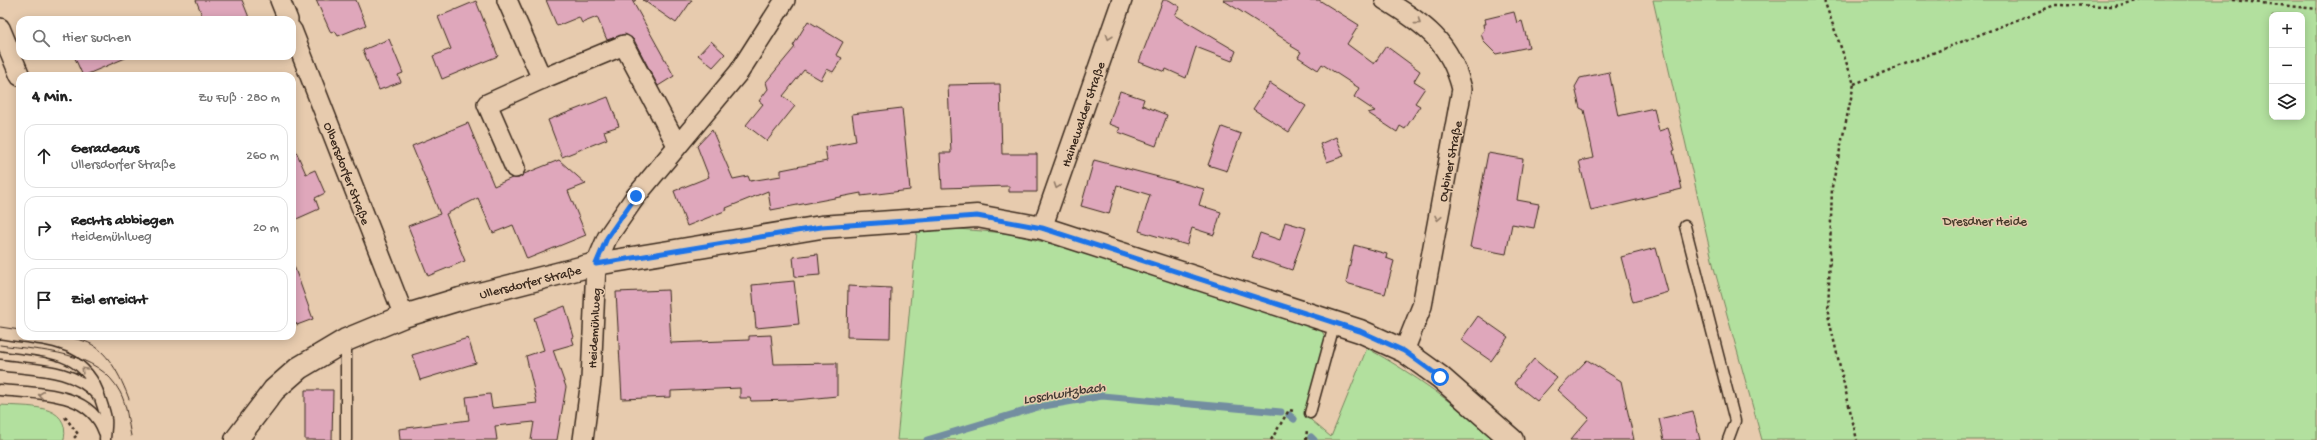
<!DOCTYPE html>
<html lang="de">
<head>
<meta charset="utf-8">
<style>
	:root { --surface:#fff; --page:#f6f6f6; --text:#222; --muted:#767676; --line:#e0e0e0 }
	body { margin:0; font-family:"Gochi Hand",sans-serif; background:var(--page); color:var(--text) }
	.controls { position:absolute; right:12px; top:12px; display:grid; overflow:hidden; border-radius:8px; box-shadow:0 2px 10px #0003 }
	.controls button { width:36px; height:36px; display:grid; place-items:center; padding:0; border:0; border-bottom:1px solid var(--line); background:var(--surface); color:var(--text); font:20px sans-serif }
	.stop { position:absolute; width:12px; height:12px; margin:-9px; border:3px solid #1a73e8; border-radius:50%; background:#fff }
	.stop.end { background:#1a73e8; border-color:#fff; box-shadow:0 1px 4px #0008 }
	.list { margin:0; padding:0; list-style:none }
	h2 { display:flex; justify-content:space-between; align-items:center; height:52px; margin:0; padding:0 16px; font-size:17px }
	h2 small { font-size:13px; font-weight:400; color:var(--muted) }
	.list li { display:grid; grid-template-columns:26px 1fr auto; gap:12px; align-items:center; box-sizing:border-box; height:64px; margin:0 8px 8px; padding:0 8px; border:1px solid var(--line); border-radius:12px }
	.list b { display:block; font-size:15px; white-space:nowrap }
	.list p { margin:0; font-size:13px; white-space:nowrap; color:var(--muted) }
	.list em { font-size:13px; font-style:normal; color:var(--muted) }
	.icon { flex:none; width:22px; height:22px; fill:none; stroke:currentColor; stroke-width:2; stroke-linecap:round; stroke-linejoin:round }
	.map { position:relative; flex:none; width:2317px; height:440px; overflow:hidden }
	.search { position:absolute; background:var(--surface); box-shadow:0 2px 10px #0003; left:16px; top:16px; width:280px; height:44px; display:flex; align-items:center; gap:10px; box-sizing:border-box; padding:0 14px; border-radius:12px; color:var(--muted); font-size:15px }
	.panel { position:absolute; background:var(--surface); box-shadow:0 2px 10px #0003; left:16px; top:72px; width:280px; height:268px; border-radius:12px }
	.map>svg:first-child { display:block }
</style>
</head>
<body>
<div class="map">
<svg width="2317" height="440" viewBox="0 0 2317 440">
	<rect width="100%" height="100%" fill="#e7cbae"/>
	<filter id="ink" filterUnits="userSpaceOnUse"><feTurbulence type="fractalNoise" baseFrequency=".025" numOctaves="2"/><feDisplacementMap in="SourceGraphic" scale="8" xChannelSelector="R" yChannelSelector="G"/><feConvolveMatrix kernelMatrix="1 2 1 2 8 2 1 2 1" color-interpolation-filters="sRGB"/></filter>
	<g filter="url(#ink)">
		<!-- green -->
		<g fill="#b2e09e" stroke="#76855e" fill-rule="evenodd">
			<path d="M1653,0H2317V440H1762L1714,268ZM2272,15H2302V117H2272Z"/>
			<path d="M958,229L1006,233L1069,248L1241,300L1322,331L1326,339L1305,415L1331,437L1367,348C1414,374 1455,404 1496,440H897L917,232Z"/>
			<path d="M0,405C26,407 71,402 64,440H0Z"/>
		</g>
		<g fill="none" stroke-linecap="round" stroke-linejoin="round">
			<!-- stream -->
			<g stroke="#738ea0" stroke-width="7">
				<path d="M1289,415L1294,419"/>
				<path d="M1311,437L1314,440"/>
				<path d="M927,440L1038,407L1102,396L1281,412"/>
			</g>
		</g>
		<!-- building -->
		<g fill="#dfa7bb" stroke="#3b2a1e">
			<path d="M196,0H242L250,20H204Z"/>
			<path d="M316,0H356L366,25L338,36L335,31L331,33Z"/>
			<path d="M546,0H636L633,2L674,76L658,86L634,40L625,34L607,40L597,17L582,23L579,17L557,26Z"/>
			<path d="M643,0H692L676,23Z"/>
			<path d="M1163,0H1169L1180,7L1175,15L1236,51L1232,61L1196,47L1186,78L1166,69L1165,72L1139,62Z"/>
			<path d="M1223,0H1319L1359,25L1347,44L1374,64L1386,46L1420,71L1414,81L1425,88L1415,103L1420,106L1405,129L1400,126L1397,132L1368,113L1375,111L1354,97L1359,88L1322,64L1318,70L1298,57L1301,52L1291,46L1292,44Z"/>
			<path d="M476,1L498,56L442,79L433,56L451,49L438,17Z"/>
			<path d="M1514,12L1517,23L1522,21L1529,47L1496,54L1484,42L1481,34L1484,30L1483,24H1486L1485,19Z"/>
			<path d="M808,21L843,42L836,55L842,58L833,72L827,69L821,80L804,70L783,96L795,106L767,141L746,125L763,104L759,101L768,89L766,82L795,47L793,46Z"/>
			<path d="M389,39L403,73L398,75L401,82L379,90L363,50Z"/>
			<path d="M711,41L725,54L713,67L698,55Z"/>
			<path d="M74,56H130L83,76Z"/>
			<path d="M1609,72L1618,116L1654,108L1659,131L1668,128L1675,150L1673,151L1682,189L1591,211L1579,161L1594,158L1584,110L1580,108L1575,87L1580,78Z"/>
			<path d="M1270,83L1306,106L1289,132L1253,109Z"/>
			<path d="M1000,84L1002,154H1037V192H1009V186L942,188L940,153H951L948,85Z"/>
			<path d="M1120,91L1144,99L1142,105L1167,115L1156,146L1118,132L1120,128L1109,124Z"/>
			<path d="M608,97L619,126L604,131L607,139L562,157L548,120Z"/>
			<path d="M902,108L910,190L861,196V193L771,210L768,191L726,208L727,210L687,226L674,191L709,177L697,146L712,130L733,179L748,176L750,181L781,176V170L827,161L825,147L856,141L852,114Z"/>
			<path d="M468,123L494,186L512,178H519L524,174L559,160L586,184L568,191L586,235L527,259L513,225L493,233L478,198L446,214L465,261L428,276L408,226L440,214L412,146Z"/>
			<path d="M1222,127L1241,134L1227,171L1208,165Z"/>
			<path d="M1336,137L1344,156L1327,162L1320,144Z"/>
			<path d="M292,142L306,174L315,170L325,193L315,198L319,209L292,221Z"/>
			<path d="M1488,153L1523,159L1517,200L1539,204L1534,228L1512,224L1506,254L1470,247Z"/>
			<path d="M1094,160L1204,189L1199,205L1221,212L1214,235L1192,228L1187,245L1139,231L1150,195L1117,185L1109,214L1081,206Z"/>
			<path d="M1285,222L1306,228L1292,270L1252,257L1260,233L1280,240Z"/>
			<path d="M1354,245L1387,254L1386,258L1394,261L1385,294L1346,283Z"/>
			<path d="M1656,248L1668,292L1633,302L1621,257Z"/>
			<path d="M818,254L820,275L795,277L793,257Z"/>
			<path d="M294,266L313,319L297,325L296,323L292,324V267Z"/>
			<path d="M794,281L799,324L756,328L752,285Z"/>
			<path d="M848,286L891,288L890,338L847,337Z"/>
			<path d="M668,290L671,343L749,340V336L771,335L774,364L837,363V396L796,400L751,401L750,398H740V388L671,391V397L622,399L616,292Z"/>
			<path d="M565,306L574,337L572,338L574,344L553,350L566,387L557,440H531L534,422L495,426L497,440H400L399,429L469,420L466,397L490,394L492,408L537,403L526,356L544,350L534,318Z"/>
			<path d="M1478,316L1508,337L1491,361L1461,340Z"/>
			<path d="M468,338L476,363L420,380L412,355Z"/>
			<path d="M1534,359L1557,378L1537,401L1514,383Z"/>
			<path d="M1587,360L1621,381L1634,440H1570L1589,418L1558,390Z"/>
			<path d="M305,390H333L332,440H305Z"/>
			<path d="M1693,411L1700,440H1664L1659,419Z"/>
		</g>
		<g fill="none" stroke-linecap="round" stroke-linejoin="round">
			<!-- service casing -->
			<g stroke="#3b2a1e" stroke-width="13">
				<g id="service">
					<path d="M1685,226L1735,421L1728,440"/>
					<path d="M0,345C43,352 85,349 100,398C102,404 105,412 106,419C107,425 105,433 105,440"/>
					<path d="M0,365C32,370 74,368 97,395"/>
					<path d="M0,390C37,394 89,390 104,432"/>
					<path d="M1310,413L1335,322"/>
					<path d="M346,440V340"/>
				</g>
			</g>
			<!-- minor casing -->
			<g stroke="#3b2a1e" stroke-width="22">
				<g id="minor">
					<path d="M280,0L288,20"/>
					<path d="M507,0L542,79L624,45L677,145"/>
					<path d="M1385,0C1425,25 1450,41 1462,89L1422,306L1404,351"/>
					<path d="M0,28L20,76"/>
					<path d="M292,30L404,316"/>
					<path d="M515,168L487,104L542,79"/>
					<path d="M1042,228L1122,0"/>
					<path d="M583,440L591,380L596,264L607,238L636,196L739,72L785,0"/>
				</g>
			</g>
			<!-- secondary casing -->
			<g stroke="#3b2a1e" stroke-width="25">
				<path id="secondary" d="M236,440L274,390L299,368L346,340L404,316L460,299L596,264L821,227L977,216L1042,228L1360,331L1404,351L1440,377L1512,440"/>
			</g>
			<!-- path -->
			<g stroke="#3b2a1e" stroke-width="2.5" stroke-dasharray="3 3" stroke-linecap="butt">
				<path d="M1824,0L1854,84L1832,187L1828,315L1857,440"/>
				<path d="M2233,0L2317,9"/>
				<path d="M1854,84L2055,5L2115,6L2141,0"/>
				<path d="M65,417L78,434L72,440"/>
				<path d="M1271,440L1289,410L1294,411"/>
				<path d="M1306,440L1307,429"/>
			</g>
			<!-- service -->
			<use href="#service" stroke="#e7cbae" stroke-width="10"/>
			<!-- minor -->
			<use href="#minor" stroke="#e7cbae" stroke-width="19"/>
			<!-- secondary -->
			<use href="#secondary" stroke="#e7cbae" stroke-width="22"/>
			<!-- tram -->
			<g stroke="#3b2a1e" stroke-width="1">
				<path d="M0,327L20,330"/>
				<path d="M56,336C65,337 75,338 84,341C107,348 121,377 129,399"/>
				<path d="M0,345C41,351 98,350 120,392C127,405 128,422 131,436"/>
			</g>
		</g>
		<!-- one-way arrows -->
		<defs><path id="oneway-chevron" d="M-2-3.5L2.5 0L-2 3.5" fill="none" stroke-width="1.6" stroke-linecap="round" stroke-linejoin="round"/></defs>
		<g stroke="#917a66">
			<use href="#oneway-chevron" transform="translate(1418 22) rotate(37)"/>
			<use href="#oneway-chevron" transform="translate(1109 37) rotate(109)"/>
			<use href="#oneway-chevron" transform="translate(1057 186) rotate(109)"/>
			<use href="#oneway-chevron" transform="translate(1438 218) rotate(101)"/>
			<use href="#oneway-chevron" transform="translate(84 370) rotate(-134)"/>
			<use href="#oneway-chevron" transform="translate(41 395) rotate(-173)"/>
		</g>
	</g>
	<g fill="none" stroke-linecap="round" stroke-linejoin="round" filter="url(#ink)">
		<!-- route -->
		<path stroke="#1a73e8" stroke-width="5" d="M636,196L607,238L596,264L821,227L977,216L1042,228L1360,331L1404,351L1440,377"/>
	</g>
	<g text-anchor="middle" stroke-width="3" stroke-linejoin="round" paint-order="stroke">
		<!-- street labels -->
		<g font-size="13" fill="#3b2a1e" stroke="#e7cbae">
			<text transform="translate(1082 114) rotate(-71)" y="5">Hainewalder Straße</text>
			<text transform="translate(1449 161) rotate(-79)" y="5">Oybiner Straße</text>
			<text transform="translate(348 173) rotate(69)" y="5">Olbersdorfer Straße</text>
			<text transform="translate(530 281) rotate(-14)" y="5">Ullersdorfer Straße</text>
			<text transform="translate(593 328) rotate(-87)" y="5">Heidemühlweg</text>
		</g>
		<!-- park labels -->
		<g font-size="13" fill="#473c2b" stroke="#e7cbae">
			<text x="1985" y="225">Dresdner Heide</text>
		</g>
		<!-- water labels -->
		<g font-size="14" font-style="italic" fill="#443b34" stroke="#e7cbae">
			<text transform="translate(1064 392) rotate(-9)" y="5">Loschwitzbach</text>
		</g>
	</g>
</svg>
<div class="controls">
<button>+</button>
<button>−</button>
<button><svg class="icon" aria-label="layers" viewBox="0 0 24 24"><path d="M12 4l9 5-9 5-9-5zM3 14l9 5 9-5"/></svg></button>
</div>
<div class="stop" style="left:1440px;top:377px"></div>
<div class="stop end" style="left:636px;top:196px"></div>
<div class="search"><svg class="icon" aria-label="search" viewBox="0 0 24 24"><circle cx="10" cy="10" r="6"/><path d="M15 15l6 6"/></svg>Hier suchen</div>
<section class="panel">
<h2>4 Min.<small>Zu Fuß · 280 m</small></h2>
<ul class="list">
<li><svg class="icon" aria-label="ahead" viewBox="0 0 24 24"><path d="M12 20V5M6 11l6-6 6 6"/></svg><div><b>Geradeaus</b><p>Ullersdorfer Straße</p></div><em>260 m</em></li>
<li><svg class="icon" aria-label="right" viewBox="0 0 24 24"><path d="M7 20v-9h11M14 6l5 5-5 5"/></svg><div><b>Rechts abbiegen</b><p>Heidemühlweg</p></div><em>20 m</em></li>
<li><svg class="icon" aria-label="arrive" viewBox="0 0 24 24"><path d="M6 21V4h12l-3 4 3 4H6"/></svg><div><b>Ziel erreicht</b></div></li>
</ul>
</section>
</div>
</body>
</html>
